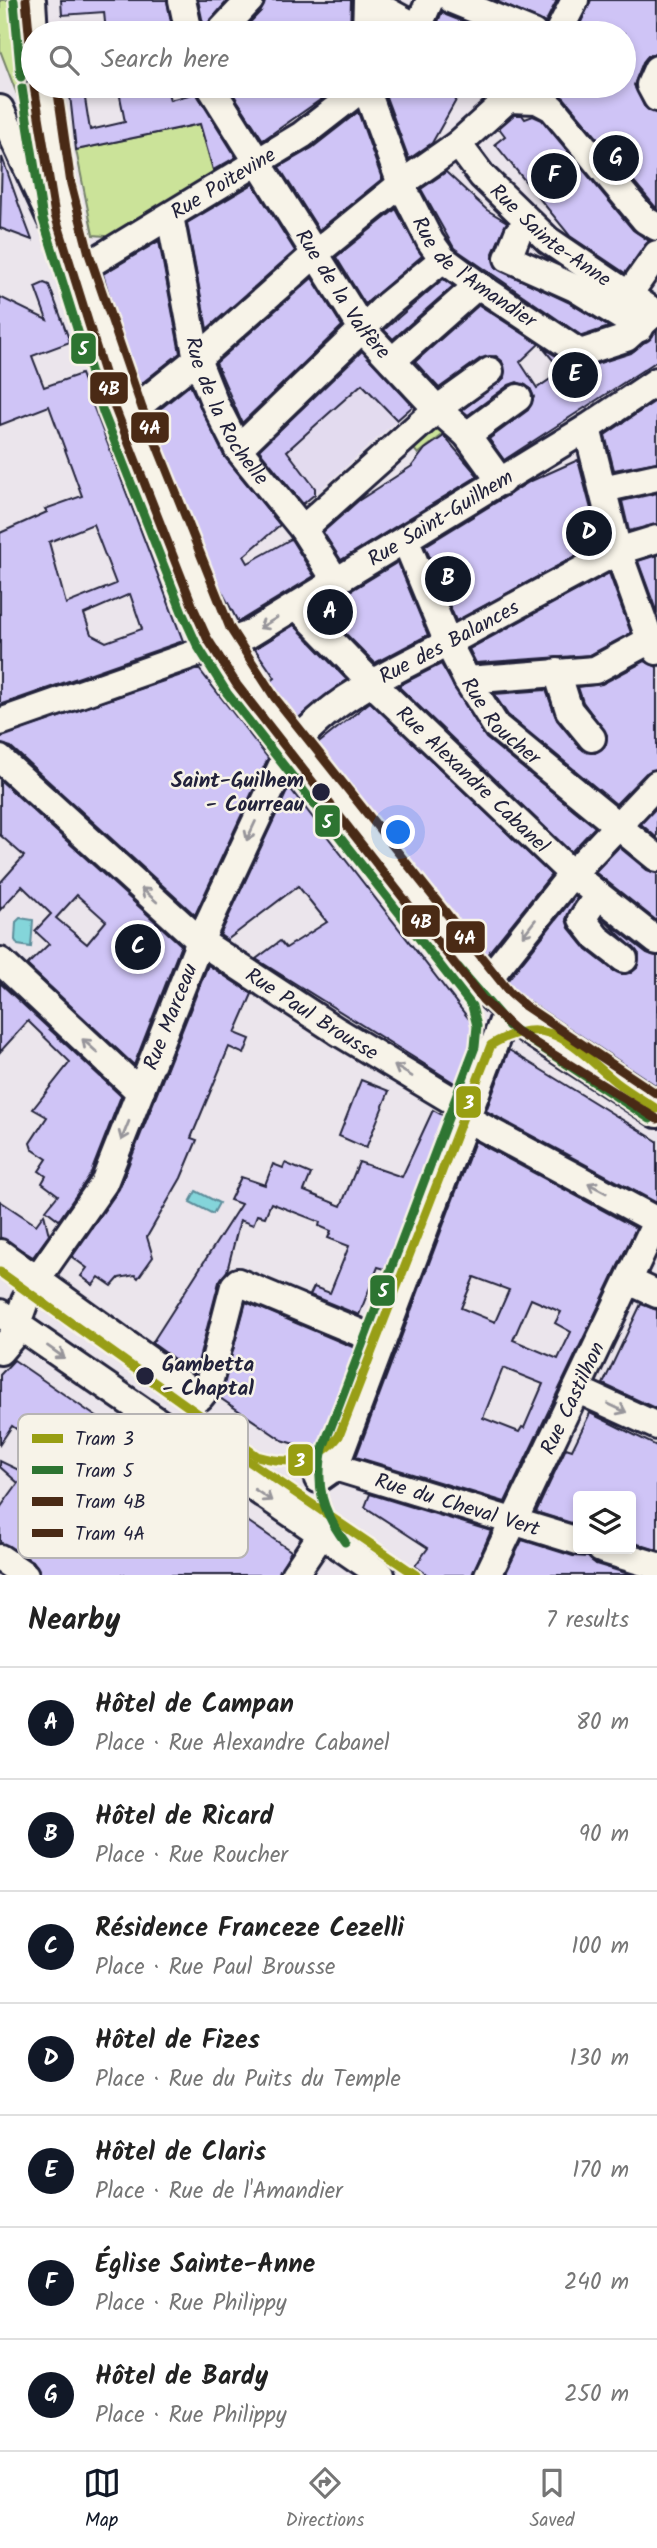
<!DOCTYPE html>
<html lang="en">
<head>
<meta charset="utf-8">
<style>
	:root { --surface:#fff; --page:#f6f6f6; --text:#222; --muted:#767676; --line:#e0e0e0; --accent:#111827 }
	body { margin:0; font-family:Kalam,sans-serif; background:var(--page); color:var(--text) }
	.controls { position:absolute; right:21px; bottom:21px; display:grid; overflow:hidden; border-radius:7px; box-shadow:0 4px 10px #0003 }
	.controls button { width:63px; height:63px; display:grid; place-items:center; padding:0; border:0; border-bottom:2px solid var(--line); background:var(--surface); color:var(--text); font:35px sans-serif }
	.you { position:absolute; left:399px; top:833px; width:24px; height:24px; margin:-18px; border:5px solid #fff; border-radius:50%; background:#1a73e8; box-shadow:0 0 0 10px #1a73e833 }
	.badge { display:grid; place-items:center; width:46px; height:46px; border-radius:50%; background:var(--accent); color:#fff; font-size:23px; font-weight:700 }
	.pin { position:absolute; translate:-50% -50%; border:4px solid #fff; box-shadow:0 2px 7px #0006 }
	.list { margin:0; padding:0; list-style:none }
	h2 { display:flex; justify-content:space-between; align-items:center; height:91px; margin:0; padding:0 28px; font-size:30px }
	h2 small { font-size:23px; font-weight:400; color:var(--muted) }
	.list li { display:grid; grid-template-columns:46px 1fr auto; gap:21px; align-items:center; box-sizing:border-box; height:112px; padding:0 28px; border-top:2px solid var(--line) }
	.list b { display:block; font-size:26px; white-space:nowrap }
	.list p { margin:0; font-size:23px; white-space:nowrap; color:var(--muted) }
	.list em { font-size:23px; font-style:normal; color:var(--muted) }
	.icon { flex:none; width:38px; height:38px; fill:none; stroke:currentColor; stroke-width:2; stroke-linecap:round; stroke-linejoin:round }
	.map { position:relative; flex:none; width:657px; height:1575px; overflow:hidden }
	.search { position:absolute; background:var(--surface); box-shadow:0 4px 10px #0003; left:21px; right:21px; top:21px; height:77px; display:flex; align-items:center; gap:18px; box-sizing:border-box; padding:0 24px; border-radius:38px; color:var(--muted); font-size:26px }
	.sheet { height:875px; background:var(--surface) }
	nav { display:flex; justify-content:space-around; align-items:center; box-sizing:border-box; height:98px; border-top:2px solid var(--line); background:var(--surface); font-size:19px; color:var(--muted) }
	nav a { display:grid; justify-items:center; gap:4px }
	nav .on { color:var(--accent) }
	.map>svg:first-child { display:block }
</style>
</head>
<body>
<div class="map">
<svg width="657" height="1575" viewBox="0 0 657 1575">
	<rect width="100%" height="100%" fill="#ebe5ec"/>
	<filter id="ink" filterUnits="userSpaceOnUse"><feTurbulence type="fractalNoise" baseFrequency=".0143" numOctaves="2"/><feDisplacementMap in="SourceGraphic" scale="14" xChannelSelector="R" yChannelSelector="G"/><feConvolveMatrix kernelMatrix="1 2 1 2 8 2 1 2 1" color-interpolation-filters="sRGB"/></filter>
	<g filter="url(#ink)">
		<!-- built -->
		<path fill="#e3dbef" d="M364,351L415,404L302,506L258,450Z"/>
		<!-- green -->
		<g fill="#cbe399" stroke="#76826a" stroke-width="2">
			<path d="M0,0H13L24,113L0,50Z"/>
			<path d="M200,124L216,180L108,243L105,236L93,235L76,150Z"/>
			<path d="M436,422L445,433L418,454L409,443Z"/>
		</g>
		<!-- water -->
		<g fill="#84d5da" stroke="#5d8d9a" stroke-width="2">
			<path d="M20,918L33,920L31,947L18,945L15,940L16,922Z"/>
			<path d="M196,1191L219,1203L213,1214L190,1202Z"/>
		</g>
		<!-- building -->
		<g fill="#cfc4f6" stroke="#22223b" stroke-width="2" fill-rule="evenodd">
			<path d="M61,0H167L173,33H106L104,12L62,15Z"/>
			<path d="M198,0H228L204,28Z"/>
			<path d="M265,0H351L350,33H240L261,11Z"/>
			<path d="M494,0H557L545,23Z"/>
			<path d="M591,0H657V54L648,56L643,62L634,85L644,106L657,114V209L564,98L554,91L552,86H624V33H576Z"/>
			<path d="M442,12L446,15L492,33H443L438,22Z"/>
			<path d="M69,86H83L90,130L125,122L118,86H166L170,100L196,93L236,157L213,170L200,124L76,150Z"/>
			<path d="M228,86H313L330,93L263,140Z"/>
			<path d="M382,86H464L432,143L409,159Z"/>
			<path d="M358,112L382,179L319,230L279,167L312,148Z"/>
			<path d="M514,115H522L525,119L533,116L542,120L633,230L649,241L625,273L570,236L495,144L505,136L499,128Z"/>
			<path d="M2,157L20,208L32,240L0,228Z"/>
			<path d="M446,172L487,210L507,222L493,253L496,268L568,302L609,327L582,336L454,248L421,189Z"/>
			<path d="M253,184L295,251L207,329L187,223Z"/>
			<path d="M396,209L422,256L365,304L336,257Z"/>
			<path d="M159,241L180,353L137,387L103,274Z"/>
			<path d="M312,278L342,326L242,423L216,363Z"/>
			<path d="M443,279L453,286L393,339L384,330Z"/>
			<path d="M44,283L49,285L70,342L32,356L44,387L81,374L183,641L0,705V533L47,512L45,509L82,496L49,406L0,425V297L47,320L35,287ZM93,524L116,584L66,604L49,542ZM130,594L142,629L106,642L91,634L84,614Z"/>
			<path d="M479,305L539,344L520,362L537,388L562,371L543,348L572,366L584,368L631,353L657,331V361L504,460L489,439L528,410L534,397L530,388L517,382L509,385L468,415L462,410L504,378L502,361L496,356L481,358L439,388L415,362Z"/>
			<path d="M362,351L413,406L397,420L362,384L318,423L287,451L315,488V494L303,504L259,450Z"/>
			<path d="M190,385L224,456L280,525L244,556L248,563L291,539L314,576L238,622L219,586L214,587L149,418Z"/>
			<path d="M657,400V462L614,470L605,435Z"/>
			<path d="M444,436L478,476L341,560L323,532L358,501L412,466L425,449Z"/>
			<path d="M578,460L600,543L456,621L425,546L529,482Z"/>
			<path d="M657,493V524L629,531L622,501Z"/>
			<path d="M657,555V613L638,561Z"/>
			<path d="M398,562L428,635L375,663L321,609Z"/>
			<path d="M609,573L631,633L590,655L476,663L469,649Z"/>
			<path d="M294,625L347,680L296,720L268,684L275,678L255,649Z"/>
			<path d="M645,661L657,667V769L646,773L616,804L508,715L494,694L546,690L557,720L580,748L595,753L606,744L607,735L583,702L578,687L602,684Z"/>
			<path d="M441,664L486,738L595,827L571,852L398,686Z"/>
			<path d="M199,669L268,758L195,915L11,747L0,744V737Z"/>
			<path d="M370,702L551,875L482,961L315,746Z"/>
			<path d="M0,780L181,945L134,1065L27,965L49,944L35,931L51,914L22,886L0,910V883L24,856L0,835ZM77,895L106,921L87,944L56,918Z"/>
			<path d="M289,787L479,1032L461,1087L256,959L280,941L286,948L327,922L298,886L227,940L220,935Z"/>
			<path d="M657,807V838L641,824Z"/>
			<path d="M619,847L647,870L657,873V921L595,872Z"/>
			<path d="M575,896L577,898L566,919L569,928L587,950L614,971L631,973L637,968L639,954L602,918L647,953L657,956V1086L504,985Z"/>
			<path d="M208,965L252,994L235,1033L250,1039L244,1054L229,1047L191,1138L197,1140L181,1178L147,1237L153,1257L138,1278L135,1275L119,1278L112,1286L99,1277L93,1285L81,1276L87,1268L72,1257L119,1189Z"/>
			<path d="M0,983L121,1096L90,1175L59,1220L46,1210L58,1195L42,1183L46,1176L39,1171L47,1159L32,1149L30,1143L47,1117L33,1109L70,1062L28,1021L0,1052Z"/>
			<path d="M509,1050L657,1141V1203L486,1111Z"/>
			<path d="M361,1080L389,1091L366,1148L339,1136Z"/>
			<path d="M433,1110L449,1119L392,1271L378,1267L359,1315L310,1295L314,1287L330,1293L349,1246L328,1238L331,1231L319,1226L320,1222L271,1203L265,1217L257,1215L253,1225L240,1220L227,1271L219,1282L195,1374L152,1343L241,1204L230,1200L241,1177L265,1185L273,1164L283,1168L285,1163L311,1174L304,1191L341,1206L359,1162L402,1177Z"/>
			<path d="M475,1141L636,1228L505,1502L356,1457ZM474,1277L509,1290L495,1322L461,1308ZM531,1299L561,1312L555,1323L571,1332L558,1359L513,1340ZM503,1368L543,1384L524,1428L522,1427L519,1432L483,1418Z"/>
			<path d="M0,1201L36,1225L44,1214L49,1235L33,1257L0,1237Z"/>
			<path d="M246,1302L362,1351L334,1426L332,1423L321,1447L315,1450L282,1440L220,1398Z"/>
			<path d="M641,1304L657,1310V1409L603,1384Z"/>
			<path d="M14,1360L291,1551L278,1575H41L34,1562L0,1542V1508L18,1483L0,1467V1461L27,1474L43,1448L12,1426L0,1444V1375Z"/>
			<path d="M590,1413L657,1446V1550L631,1542V1496H578V1525L536,1512L566,1448L572,1450Z"/>
			<path d="M370,1494L491,1531L472,1575H428L415,1566L428,1548L365,1507Z"/>
			<path d="M522,1540L573,1556L588,1557L596,1564L632,1575H505Z"/>
		</g>
		<g fill="none" stroke-linecap="round" stroke-linejoin="round">
			<!-- minor casing -->
			<g stroke="#22223b" stroke-width="32">
				<g id="minor">
					<path d="M32,0L34,33"/>
					<path d="M182,0L189,33"/>
					<path d="M367,0L427,33"/>
					<path d="M452,0L533,33"/>
					<path d="M418,27L430,0"/>
					<path d="M219,33L250,0"/>
					<path d="M366,33L367,0"/>
					<path d="M558,33L575,0"/>
					<path d="M657,69L650,85L657,98"/>
					<path d="M40,86L47,149L75,273L125,417L218,647L292,748L481,988L526,1029L657,1114"/>
					<path id="s1" d="M210,86L363,330L437,409L467,435L501,482"/>
					<path id="s2" d="M365,86L401,184L430,241L443,259L478,285L580,353L626,338L655,312"/>
					<path d="M0,109L51,219"/>
					<path id="s3" d="M458,144L482,176L548,240L657,314"/>
					<path id="s4" d="M170,216L197,359L215,404L238,449L303,529L336,581"/>
					<path d="M518,233L508,258L575,288L640,328"/>
					<path id="s5" d="M75,273L302,135L365,86"/>
					<path d="M629,294L657,254"/>
					<path d="M392,361L478,285"/>
					<path d="M125,417L197,359L315,254L401,184L458,144L508,99L537,100L552,108L645,220L657,227"/>
					<path d="M587,428L618,551L650,640L657,651"/>
					<path d="M467,435L518,398"/>
					<path d="M238,449L387,305L443,259"/>
					<path d="M603,489L657,477"/>
					<path d="M303,529L437,409L490,371"/>
					<path id="s6" d="M405,539L448,643L467,680L496,726L657,858"/>
					<path id="s7" d="M297,606L372,683L572,874L657,941"/>
					<path d="M557,672L569,710L592,738"/>
					<path d="M467,680L595,670L650,640"/>
					<path id="s8" d="M0,722L248,635L587,428L657,381"/>
					<path id="s9" d="M0,759L200,941L337,1031L455,1102L471,1121L657,1221"/>
					<path d="M598,895L582,919L597,938L624,959"/>
					<path d="M0,961L140,1092"/>
					<path d="M481,988L572,874L657,784"/>
					<path d="M0,1253L200,1397L208,1387L234,1286L238,1282L382,1342"/>
					<path d="M629,1281L657,1294"/>
					<path d="M0,1313L381,1575"/>
					<path id="s10" d="M0,1351L12,1337L25,1301L37,1279L104,1183L200,941L285,759C322,700 394,672 453,640C508,610 563,580 618,551L657,539"/>
					<path d="M578,1390L657,1426"/>
					<path id="s11" d="M335,1467L578,1541"/>
					<path d="M318,1479L335,1467L503,1021L509,1016"/>
					<path d="M601,1549L657,1566"/>
					<path d="M0,1558L25,1575"/>
					<path d="M294,1575L321,1535"/>
					<path id="s12" d="M488,1575L657,1220"/>
				</g>
			</g>
			<!-- minor -->
			<use href="#minor" stroke="#f7f3e8" stroke-width="26"/>
			<!-- tram-1 casing -->
			<g stroke="#f7f3e8" stroke-width="14">
				<g id="tram-1">
					<path d="M0,1272L257,1456C289,1465 317,1464 339,1436L491,1045C548,1009 574,1048 616,1082C629,1092 643,1100 657,1109"/>
					<path d="M234,1451L416,1575"/>
				</g>
			</g>
			<!-- tram-2 casing -->
			<g stroke="#f7f3e8" stroke-width="14">
				<g id="tram-2">
					<path d="M14,1L21,77"/>
					<path d="M22,88L43,219L103,412L182,612L197,645L227,693L472,1006L477,1026L475,1047L323,1448C315,1486 322,1511 345,1542"/>
					<path d="M458,967L509,1026L650,1119"/>
				</g>
			</g>
			<!-- tram-3 casing -->
			<g stroke="#f7f3e8" stroke-width="14">
				<g id="tram-3">
					<path d="M26,0L33,76"/>
					<path d="M34,86L55,215L115,408L193,607L207,638L237,685L483,1000L516,1031L657,1119"/>
				</g>
			</g>
			<!-- tram-4 casing -->
			<g stroke="#f7f3e8" stroke-width="14">
				<path id="tram-4" d="M57,86L71,184L89,254L142,408L230,628L275,698L510,993L525,1006L657,1094"/>
			</g>
			<!-- tram-1 -->
			<use href="#tram-1" stroke="#989e12" stroke-width="9"/>
			<!-- tram-2 -->
			<use href="#tram-2" stroke="#2d7431" stroke-width="9"/>
			<!-- tram-3 -->
			<use href="#tram-3" stroke="#4a2a15" stroke-width="9"/>
			<!-- tram-4 -->
			<use href="#tram-4" stroke="#4a2a15" stroke-width="9"/>
		</g>
		<!-- one-way arrows -->
		<defs><path id="oneway-shaft" d="M-6 0H5M1.5-3L5.5 0L1.5 3" fill="none" stroke-width="1.6" stroke-linecap="round" stroke-linejoin="round" transform="scale(1.75)"/></defs>
		<g stroke="#97959a">
			<use href="#oneway-shaft" transform="translate(268 623) rotate(149)"/>
			<use href="#oneway-shaft" transform="translate(251 831) rotate(115)"/>
			<use href="#oneway-shaft" transform="translate(149 895) rotate(-138)"/>
			<use href="#oneway-shaft" transform="translate(529 928) rotate(128)"/>
			<use href="#oneway-shaft" transform="translate(90 1046) rotate(-138)"/>
			<use href="#oneway-shaft" transform="translate(403 1071) rotate(-149)"/>
			<use href="#oneway-shaft" transform="translate(125 1131) rotate(112)"/>
			<use href="#oneway-shaft" transform="translate(597 1188) rotate(-152)"/>
			<use href="#oneway-shaft" transform="translate(56 1352) rotate(35)"/>
			<use href="#oneway-shaft" transform="translate(617 1408) rotate(25)"/>
			<use href="#oneway-shaft" transform="translate(263 1495) rotate(34)"/>
		</g>
	</g>
	<!-- markers -->
	<g fill="#22223b" stroke="#f7f3e8" stroke-width="2.5">
		<circle cx="321" cy="792" r="10"/>
		<circle cx="145" cy="1376" r="10"/>
	</g>
	<g text-anchor="middle" stroke-width="5" stroke-linejoin="round" paint-order="stroke">
		<!-- street labels -->
		<g font-size="21" fill="#22223b" stroke="#f7f3e8">
			<text dy="7" stroke="none"><textPath href="#s5" startOffset="173">Rue Poitevine</textPath></text>
			<text dy="7" stroke="none"><textPath href="#s3" startOffset="131">Rue Sainte-Anne</textPath></text>
			<text dy="7" stroke="none"><textPath href="#s2" startOffset="222">Rue de l'Amandier</textPath></text>
			<text dy="7" stroke="none"><textPath href="#s1" startOffset="247">Rue de la Valfère</textPath></text>
			<text dy="7" stroke="none"><textPath href="#s4" startOffset="205">Rue de la Rochelle</textPath></text>
			<text dy="7" stroke="none"><textPath href="#s8" startOffset="488">Rue Saint-Guilhem</textPath></text>
			<text dy="7" stroke="none"><textPath href="#s10" startOffset="864">Rue des Balances</textPath></text>
			<text dy="7" stroke="none"><textPath href="#s6" startOffset="208">Rue Roucher</textPath></text>
			<text dy="7" stroke="none"><textPath href="#s7" startOffset="247">Rue Alexandre Cabanel</textPath></text>
			<text dy="7" stroke="none"><textPath href="#s9" startOffset="404">Rue Paul Brousse</textPath></text>
			<text dy="7" stroke="none"><textPath href="#s10" startOffset="378">Rue Marceau</textPath></text>
			<text dy="7" stroke="none"><textPath href="#s12" startOffset="196">Rue Castilhon</textPath></text>
			<text dy="7" stroke="none"><textPath href="#s11" startOffset="128">Rue du Cheval Vert</textPath></text>
		</g>
		<!-- stop labels -->
		<g font-size="21" font-weight="bold" fill="#22223b" stroke="#f7f3e8" text-anchor="end">
			<text x="304" y="787">Saint-Guilhem<tspan x="304" dy="24">- Courreau</tspan></text>
			<text x="162" y="1371" text-anchor="start">Gambetta<tspan x="162" dy="24">- Chaptal</tspan></text>
		</g>
	</g>
	<!-- legend -->
	<rect x="18" y="1414" width="230" height="144" rx="10" fill="#f7f3e8" stroke="#b7b4b4" stroke-width="2"/>
	<rect x="32" y="1434" width="31" height="9" fill="#989e12"/>
	<rect x="32" y="1466" width="31" height="8" fill="#2d7431"/>
	<rect x="32" y="1497" width="31" height="9" fill="#4a2a15"/>
	<rect x="32" y="1529" width="31" height="8" fill="#4a2a15"/>
	<g font-size="19" fill="#22223b">
		<text x="75" y="1445">Tram 3</text>
		<text x="75" y="1477">Tram 5</text>
		<text x="75" y="1508">Tram 4B</text>
		<text x="75" y="1540">Tram 4A</text>
	</g>
	<g stroke="#f7f3e8" stroke-width="2.5">
		<rect x="70" y="332" width="27" height="33" rx="7" fill="#2d7431"/>
		<rect x="89" y="371" width="40" height="34" rx="7" fill="#4a2a15"/>
		<rect x="130" y="411" width="40" height="33" rx="7" fill="#4a2a15"/>
		<rect x="314" y="804" width="27" height="34" rx="7" fill="#2d7431"/>
		<rect x="401" y="904" width="40" height="34" rx="7" fill="#4a2a15"/>
		<rect x="445" y="920" width="41" height="34" rx="7" fill="#4a2a15"/>
		<rect x="455" y="1085" width="27" height="34" rx="7" fill="#989e12"/>
		<rect x="369" y="1274" width="27" height="33" rx="7" fill="#2d7431"/>
		<rect x="287" y="1443" width="27" height="34" rx="7" fill="#989e12"/>
	</g>
	<g font-size="19" text-anchor="middle" font-weight="bold" fill="#fff">
		<text x="83" y="355">5</text>
		<text x="109" y="395">4B</text>
		<text x="150" y="434">4A</text>
		<text x="327" y="828">5</text>
		<text x="421" y="928">4B</text>
		<text x="465" y="944">4A</text>
		<text x="469" y="1109">3</text>
		<text x="383" y="1297">5</text>
		<text x="300" y="1467">3</text>
	</g>
</svg>
<div class="controls">
<button><svg class="icon" aria-label="layers" viewBox="0 0 24 24"><path d="M12 4l9 5-9 5-9-5zM3 14l9 5 9-5"/></svg></button>
</div>
<div class="you"></div>
<div class="pin badge" style="left:330px;top:612px">A</div>
<div class="pin badge" style="left:448px;top:579px">B</div>
<div class="pin badge" style="left:138px;top:947px">C</div>
<div class="pin badge" style="left:589px;top:533px">D</div>
<div class="pin badge" style="left:575px;top:375px">E</div>
<div class="pin badge" style="left:554px;top:176px">F</div>
<div class="pin badge" style="left:616px;top:158px">G</div>
<div class="search"><svg class="icon" aria-label="search" viewBox="0 0 24 24"><circle cx="10" cy="10" r="6"/><path d="M15 15l6 6"/></svg>Search here</div>
</div>
<section class="sheet">
<h2>Nearby<small>7 results</small></h2>
<ul class="list">
<li><span class="badge">A</span><div><b>Hôtel de Campan</b><p>Place · Rue Alexandre Cabanel</p></div><em>80 m</em></li>
<li><span class="badge">B</span><div><b>Hôtel de Ricard</b><p>Place · Rue Roucher</p></div><em>90 m</em></li>
<li><span class="badge">C</span><div><b>Résidence Franceze Cezelli</b><p>Place · Rue Paul Brousse</p></div><em>100 m</em></li>
<li><span class="badge">D</span><div><b>Hôtel de Fizes</b><p>Place · Rue du Puits du Temple</p></div><em>130 m</em></li>
<li><span class="badge">E</span><div><b>Hôtel de Claris</b><p>Place · Rue de l'Amandier</p></div><em>170 m</em></li>
<li><span class="badge">F</span><div><b>Église Sainte-Anne</b><p>Place · Rue Philippy</p></div><em>240 m</em></li>
<li><span class="badge">G</span><div><b>Hôtel de Bardy</b><p>Place · Rue Philippy</p></div><em>250 m</em></li>
</ul>
</section>
<nav>
<a class="on"><svg class="icon" aria-label="map" viewBox="0 0 24 24"><path d="M3 6l6-2 6 2 6-2v14l-6 2-6-2-6 2zM9 4v14M15 6v14"/></svg>Map</a>
<a><svg class="icon" aria-label="directions" viewBox="0 0 24 24"><path d="M12 3l9 9-9 9-9-9zM9 14v-3h6M13 9l2 2-2 2"/></svg>Directions</a>
<a><svg class="icon" aria-label="saved" viewBox="0 0 24 24"><path d="M7 4h10v16l-5-4-5 4z"/></svg>Saved</a>
</nav>
</body>
</html>
